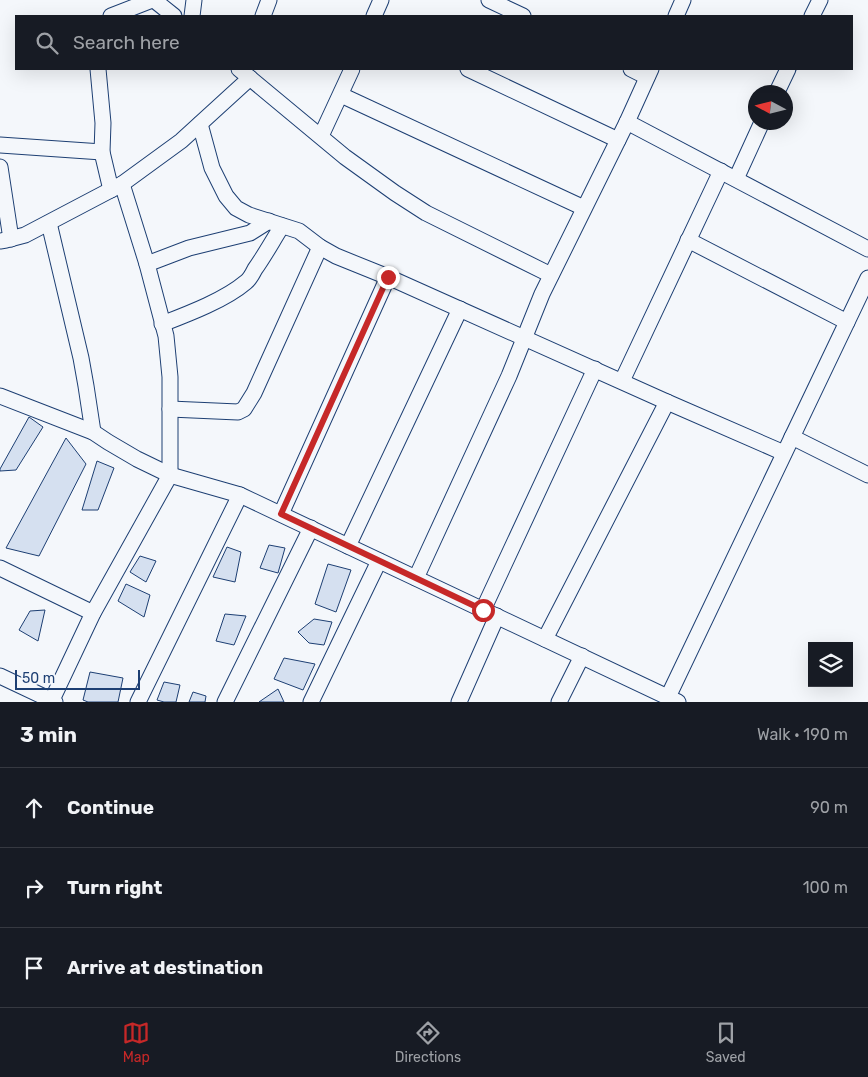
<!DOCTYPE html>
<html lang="en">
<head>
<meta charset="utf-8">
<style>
	:root { --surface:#171b24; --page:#242831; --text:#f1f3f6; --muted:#9ea1a6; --line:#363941; --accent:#c62828 }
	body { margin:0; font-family:Rubik,sans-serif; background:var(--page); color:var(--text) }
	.controls { position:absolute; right:15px; bottom:15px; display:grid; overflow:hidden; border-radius:0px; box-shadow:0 5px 20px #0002 }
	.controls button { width:45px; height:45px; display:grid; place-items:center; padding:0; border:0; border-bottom:1px solid var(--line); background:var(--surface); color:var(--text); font:25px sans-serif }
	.compass { position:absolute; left:748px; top:85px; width:45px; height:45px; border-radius:50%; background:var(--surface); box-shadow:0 5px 20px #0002; rotate:277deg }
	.scale { position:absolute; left:15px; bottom:12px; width:125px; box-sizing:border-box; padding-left:5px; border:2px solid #1d3f73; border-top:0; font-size:14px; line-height:18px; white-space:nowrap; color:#1d3f73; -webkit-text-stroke:4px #f4f7fb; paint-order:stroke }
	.stop { position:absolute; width:15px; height:15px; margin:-11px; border:4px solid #c62828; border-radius:50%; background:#fff }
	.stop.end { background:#c62828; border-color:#fff; box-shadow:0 1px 5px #0008 }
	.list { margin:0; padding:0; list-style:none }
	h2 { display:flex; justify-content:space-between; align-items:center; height:65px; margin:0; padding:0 20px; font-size:21px }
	h2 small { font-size:16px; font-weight:400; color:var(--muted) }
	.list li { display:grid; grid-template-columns:32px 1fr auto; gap:15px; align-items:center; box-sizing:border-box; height:80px; padding:0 20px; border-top:1px solid var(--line) }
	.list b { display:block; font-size:19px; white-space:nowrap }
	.list em { font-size:16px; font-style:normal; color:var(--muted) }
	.icon { flex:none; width:28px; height:28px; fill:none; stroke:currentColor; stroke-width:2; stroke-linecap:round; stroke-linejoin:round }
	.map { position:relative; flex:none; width:868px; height:702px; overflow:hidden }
	.search { position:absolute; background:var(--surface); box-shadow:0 5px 20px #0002; left:15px; right:15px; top:15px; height:55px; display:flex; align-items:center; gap:12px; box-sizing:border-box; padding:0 18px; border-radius:0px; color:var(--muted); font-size:19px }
	.sheet { height:305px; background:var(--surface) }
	nav { display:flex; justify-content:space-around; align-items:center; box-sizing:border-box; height:70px; border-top:1px solid var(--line); background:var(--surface); font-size:14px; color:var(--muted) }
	nav a { display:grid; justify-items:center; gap:2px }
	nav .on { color:var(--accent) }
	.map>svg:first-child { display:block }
</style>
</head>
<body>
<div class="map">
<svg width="868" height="702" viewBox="0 0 868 702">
	<rect width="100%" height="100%" fill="#f4f7fb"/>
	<!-- building -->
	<g fill="#d5e0f0" stroke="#1d3f73">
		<path d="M29,417L43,427L16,470L0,471V469Z"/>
		<path d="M66,438L86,464L39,556L6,548Z"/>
		<path d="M97,461L114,468L98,510H82Z"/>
		<path d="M269,545L285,548L278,573L260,568Z"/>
		<path d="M227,547L241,552L235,582L213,577Z"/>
		<path d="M140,556L156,561L146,582L130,572Z"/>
		<path d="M328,564L351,570L336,612L315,604Z"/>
		<path d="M126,584L150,595L144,617L118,601Z"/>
		<path d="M45,610L38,641L19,630L30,611Z"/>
		<path d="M225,614L246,616L234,645L216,641Z"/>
		<path d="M314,619L332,622L324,645L309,643L298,632Z"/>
		<path d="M284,658L315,664L303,690L274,679Z"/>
		<path d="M90,672L123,678L118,702H88L83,700Z"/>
		<path d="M164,682L180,685L176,702H164L157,700Z"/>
		<path d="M278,689L284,702H259Z"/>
		<path d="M193,692L206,696L205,702H189Z"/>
	</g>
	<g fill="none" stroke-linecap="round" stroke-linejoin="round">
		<!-- street casing -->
		<g stroke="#1d3f73" stroke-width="17">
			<g id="street">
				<path d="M154,0L174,16"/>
				<path d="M489,0L523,16"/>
				<path d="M111,16L152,0"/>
				<path d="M192,16L194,0"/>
				<path d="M263,16L269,0"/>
				<path d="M374,16L381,0"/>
				<path d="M676,16L683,0"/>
				<path d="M812,16L820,0"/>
				<path d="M98,69L103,123L102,152L111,190"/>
				<path d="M239,69L345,157L395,193L426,213L551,275"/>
				<path d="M468,69L618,140"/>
				<path d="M631,69L647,77"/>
				<path d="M777,92L788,69"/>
				<path d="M341,95L584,208"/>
				<path d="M627,122L868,249"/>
				<path d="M200,124L212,168L226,196L236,208L249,215L299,231L320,247L336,256L388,277L667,402L784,453"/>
				<path d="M321,136L352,69"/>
				<path d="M0,145L102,152"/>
				<path d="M0,167L11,239"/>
				<path d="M736,179L762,122"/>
				<path d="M49,223L81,358L86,386L93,432"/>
				<path d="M688,240L847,322"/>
				<path d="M0,241L6,240L25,235L122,184L181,141L250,78"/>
				<path d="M147,264L189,248L250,233L269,221"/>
				<path d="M162,324C188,314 225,300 246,282C250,279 253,273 255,269C265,255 273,240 282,226"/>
				<path d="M622,381L721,171"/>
				<path d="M0,396L93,432L108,442L137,459L170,475L240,495L678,702"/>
				<path d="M170,409L238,412L244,409L254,393L320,247"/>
				<path d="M792,437L868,475"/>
				<path d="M281,514L388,277"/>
				<path d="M348,546L460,309"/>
				<path d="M0,568L93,613"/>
				<path d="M416,578L509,376L542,294L627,122L651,69"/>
				<path d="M483,610L595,369"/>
				<path d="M545,639L667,402"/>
				<path d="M0,676L55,702"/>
				<path d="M668,697L868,278"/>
				<path d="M51,702L93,613L170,475V377L166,336L147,264L122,184"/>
				<path d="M138,702L240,495"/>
				<path d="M225,702L311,528"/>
				<path d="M311,702L379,561"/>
				<path d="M459,702L497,616"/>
				<path d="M559,702L582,656"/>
			</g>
		</g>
		<!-- street -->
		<use href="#street" stroke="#f4f7fb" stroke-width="15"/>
	</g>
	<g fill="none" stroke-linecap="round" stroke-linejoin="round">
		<!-- route -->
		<path stroke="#c62828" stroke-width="6" d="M388,277L281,514L483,610"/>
	</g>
</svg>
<div class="controls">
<button><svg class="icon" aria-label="layers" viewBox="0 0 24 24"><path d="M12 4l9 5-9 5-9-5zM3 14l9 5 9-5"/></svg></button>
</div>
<svg class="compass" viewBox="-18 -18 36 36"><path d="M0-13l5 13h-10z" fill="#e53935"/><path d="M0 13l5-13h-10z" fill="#9ea1a6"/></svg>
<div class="scale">50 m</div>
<div class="stop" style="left:483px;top:610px"></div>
<div class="stop end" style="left:388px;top:277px"></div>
<div class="search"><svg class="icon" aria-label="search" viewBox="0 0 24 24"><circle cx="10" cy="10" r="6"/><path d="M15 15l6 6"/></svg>Search here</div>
</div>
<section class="sheet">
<h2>3 min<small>Walk · 190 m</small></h2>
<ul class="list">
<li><svg class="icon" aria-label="ahead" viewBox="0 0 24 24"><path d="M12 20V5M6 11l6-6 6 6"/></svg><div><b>Continue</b></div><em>90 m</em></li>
<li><svg class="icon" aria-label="right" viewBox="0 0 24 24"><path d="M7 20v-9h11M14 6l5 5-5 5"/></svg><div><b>Turn right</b></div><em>100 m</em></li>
<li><svg class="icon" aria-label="arrive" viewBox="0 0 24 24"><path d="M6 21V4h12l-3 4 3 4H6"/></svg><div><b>Arrive at destination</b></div></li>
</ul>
</section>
<nav>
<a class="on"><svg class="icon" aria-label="map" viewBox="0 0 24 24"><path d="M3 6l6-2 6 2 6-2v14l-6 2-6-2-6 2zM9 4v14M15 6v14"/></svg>Map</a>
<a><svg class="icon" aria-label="directions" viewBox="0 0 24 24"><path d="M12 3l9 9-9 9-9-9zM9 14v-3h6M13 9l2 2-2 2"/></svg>Directions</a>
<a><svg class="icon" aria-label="saved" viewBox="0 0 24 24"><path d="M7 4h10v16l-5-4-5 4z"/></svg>Saved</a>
</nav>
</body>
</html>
